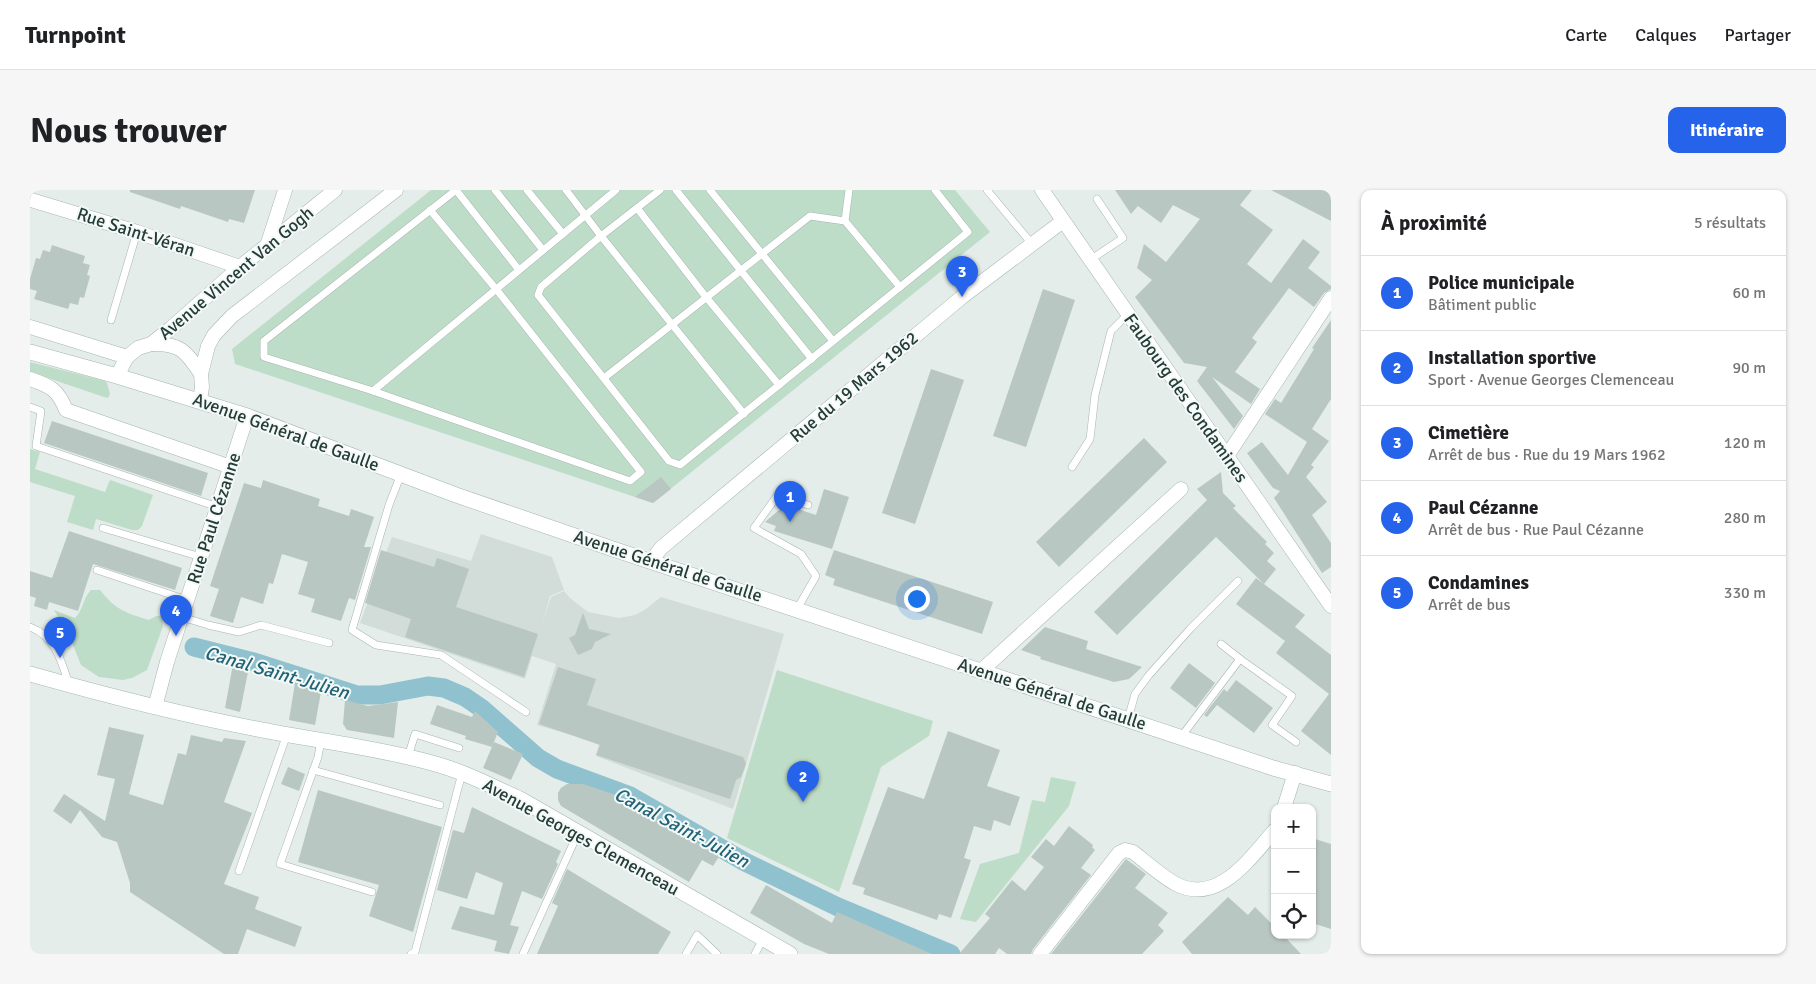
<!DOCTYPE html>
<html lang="fr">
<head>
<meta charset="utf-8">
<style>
	:root { --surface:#fff; --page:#f6f6f6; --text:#202124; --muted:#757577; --line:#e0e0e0; --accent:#2563eb }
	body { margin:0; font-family:Signika,sans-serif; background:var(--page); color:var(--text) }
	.controls { position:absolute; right:15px; bottom:15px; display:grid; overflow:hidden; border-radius:10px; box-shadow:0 1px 4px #0004 }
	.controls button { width:45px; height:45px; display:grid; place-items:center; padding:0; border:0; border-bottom:1px solid var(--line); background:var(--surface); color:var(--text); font:25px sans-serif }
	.you { position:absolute; left:886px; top:408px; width:18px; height:18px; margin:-12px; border:4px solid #fff; border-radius:50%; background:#1a73e8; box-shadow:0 0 0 8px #1a73e833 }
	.badge { display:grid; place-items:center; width:32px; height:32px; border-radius:50%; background:var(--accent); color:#fff; font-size:16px; font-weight:700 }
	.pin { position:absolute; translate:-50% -41px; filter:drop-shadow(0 1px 2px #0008) }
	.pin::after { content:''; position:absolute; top:26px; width:18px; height:15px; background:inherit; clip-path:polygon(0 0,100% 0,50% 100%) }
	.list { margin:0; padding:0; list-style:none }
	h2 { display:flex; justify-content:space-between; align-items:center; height:65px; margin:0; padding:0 20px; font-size:21px }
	h2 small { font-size:16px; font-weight:400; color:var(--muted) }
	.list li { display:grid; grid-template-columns:32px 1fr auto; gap:15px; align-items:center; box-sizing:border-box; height:75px; padding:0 20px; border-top:1px solid var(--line) }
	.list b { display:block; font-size:19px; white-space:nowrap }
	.list p { margin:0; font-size:16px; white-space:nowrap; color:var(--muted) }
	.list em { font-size:16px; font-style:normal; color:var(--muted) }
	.icon { flex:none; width:28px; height:28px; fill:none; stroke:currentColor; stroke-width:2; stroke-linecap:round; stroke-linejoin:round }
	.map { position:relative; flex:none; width:1301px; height:764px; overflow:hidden; border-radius:10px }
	header { display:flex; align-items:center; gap:30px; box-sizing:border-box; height:70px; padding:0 25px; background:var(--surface); border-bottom:1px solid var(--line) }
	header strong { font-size:24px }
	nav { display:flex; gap:28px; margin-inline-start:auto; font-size:18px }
	.intro { display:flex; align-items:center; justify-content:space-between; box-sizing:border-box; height:120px; padding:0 30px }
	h1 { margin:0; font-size:35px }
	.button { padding:12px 22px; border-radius:10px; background:var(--accent); color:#fff; font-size:18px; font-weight:700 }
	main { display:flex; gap:30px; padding:0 30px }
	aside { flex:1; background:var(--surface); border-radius:10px; box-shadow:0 1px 4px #0004 }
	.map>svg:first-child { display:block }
</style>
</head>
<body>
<header>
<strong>Turnpoint</strong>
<nav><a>Carte</a><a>Calques</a><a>Partager</a></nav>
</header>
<div class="intro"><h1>Nous trouver</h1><a class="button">Itinéraire</a></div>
<main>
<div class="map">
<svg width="1301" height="764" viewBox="0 0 1301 764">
	<rect width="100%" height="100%" fill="#e4ede9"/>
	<!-- built -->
	<path fill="#d2dcd8" d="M451,344L522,367L534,400L520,406L512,434L521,407L534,401L540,408L558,422L589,428L605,425L616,419L631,407L754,444L703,619L566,566L569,553L507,535L526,474L502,466L495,489L330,433L362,347L441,371Z"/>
	<!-- green -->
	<g fill="#beddc8">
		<path d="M401,0H925L960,42L623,313L205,174L202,159Z"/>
		<path d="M0,172L75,191L77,193L80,204L78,208L74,207L0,182Z"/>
		<path d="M0,259L10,262L5,279L75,302L80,290L123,305L112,336L108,340H102L66,329L63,340L37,332L45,306L0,292Z"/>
		<path d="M61,400H70C86,420 96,423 119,430L126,426H132L133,436L117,480L102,488L93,490L69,487L51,475L41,450L24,420L45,428C53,420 53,408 61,400Z"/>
		<path d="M747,480L903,531L899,546L851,577L809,702L697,648Z"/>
		<path d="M1021,587L1046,592L1039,616L946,732L930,729L950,674L989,663L1002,610L1015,612Z"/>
	</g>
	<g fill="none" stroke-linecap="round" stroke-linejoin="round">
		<!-- canal -->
		<path stroke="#8fc1cf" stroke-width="19" d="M164,457L224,472L327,505H350L398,496L414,498L435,507L451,518L508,568L527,579L600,606L715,672L808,717L921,764"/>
	</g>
	<!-- building -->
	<g fill="#b9c7c2">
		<path d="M100,0H225L214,33L199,29L198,32L151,16L150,19L100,2Z"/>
		<path d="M1085,0H1222L1210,15L1243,40L1217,74L1241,93L1273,49L1290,62L1278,78L1301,96V99L1294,103L1284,117L1259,98L1222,148L1227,152L1205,182L1230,199L1221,214L1182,187L1213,226L1204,239L1167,191L1177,177L1154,173L1105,107L1122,90L1107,78L1114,54L1136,72L1170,29L1143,15L1131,33L1108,16L1101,24Z"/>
		<path d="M1241,0H1301V31Z"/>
		<path d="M22,55L55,66L53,73L60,75L57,85L60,86L54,108L50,107L48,115L40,113L38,119L4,109L7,101L0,99V89L6,68L10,69L13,60L20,62Z"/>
		<path d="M1013,99L1045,110L996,257L963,246Z"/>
		<path d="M1301,130V209L1282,239L1299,251L1281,275L1284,277L1276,287L1297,312L1282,325L1301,353V377L1292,383L1244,308L1250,301L1243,298L1217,263L1232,252L1258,285L1277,252L1235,224L1245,209L1251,213L1284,159L1282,158Z"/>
		<path d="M901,179L934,190L885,334L852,323Z"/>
		<path d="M22,231L178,283L171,306L14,253Z"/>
		<path d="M1114,248L1137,272L1029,377L1006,352Z"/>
		<path d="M1191,282L1193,303L1206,316L1203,318L1237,352L1235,354L1244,363L1237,371L1246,379L1234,394L1275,425L1265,437L1301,465V565L1271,541L1299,504L1246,463L1255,451L1206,414L1226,388L1234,394L1186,347L1087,445L1064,422L1177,310L1167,299Z"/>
		<path d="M631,287L641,299L623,313L605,307Z"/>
		<path d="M233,290L290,309L288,316L319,326L321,319L344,327L334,357H341L325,410L319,408L311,431L281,422L285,409L268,404L278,372L252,364L243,394L239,393L233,414L211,407L203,433L180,426L189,399L180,396L214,293L231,298Z"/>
		<path d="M794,299L819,307L802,359L744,341L746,336L735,332L755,315L786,325Z"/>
		<path d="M39,341L152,378L145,400L63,374L48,421L19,412L17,420L4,416L6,408L0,406V381L22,388Z"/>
		<path d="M351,360L404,377L407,368L439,379L426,417L508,444L494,487L375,447L381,429L335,413Z"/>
		<path d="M804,360L963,412L952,444L803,395L805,389L795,385Z"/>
		<path d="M553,423L559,439L581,444L565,452L562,459L548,465L539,448L545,445Z"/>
		<path d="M1015,437L1058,451L1056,459L1112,477L1099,489L1084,492L1010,469L1011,467L991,460Z"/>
		<path d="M1159,473L1185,493L1166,518L1140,498Z"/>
		<path d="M203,474L219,477L210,522L195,518Z"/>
		<path d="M528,477L566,489L557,515L713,567L716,574L711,587L706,590L700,609L566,565L570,555L509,534Z"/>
		<path d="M1206,490L1243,518L1224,543L1187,515L1177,527L1174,525L1194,499L1197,502Z"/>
		<path d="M265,493L291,502L285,535L259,530Z"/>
		<path d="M315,510L338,516L368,512L364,548L317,540L313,534Z"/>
		<path d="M407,515L442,527L445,521L468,542L462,557L435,549L436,546L400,534Z"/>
		<path d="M79,537L114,545L99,604L133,615L148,563L156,565L161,545L192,552L194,548L216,551L194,612L222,623L194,694L229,707L225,719L272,737L265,757L217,739L208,764H194L100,702V693L87,652L72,647L50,620L41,634L23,621L34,604L75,631L85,589L67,585Z"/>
		<path d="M918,541L970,560L957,596L990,607L980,636L964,630L961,641L944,636L934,668L941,670L921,728L909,724L907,730L833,704L835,698L822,694L858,597L894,609Z"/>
		<path d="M464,552L493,564L481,590L453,578Z"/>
		<path d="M258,577L275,584L269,601L251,594Z"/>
		<path d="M537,594H553L589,606L660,651L661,649L690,665L683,676L672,670L659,692L531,616L528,610V603L531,598Z"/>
		<path d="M288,600L412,637L383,742L339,726L349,695L268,672Z"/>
		<path d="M442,617L531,661L526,672L528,674L512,709L492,701L480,735L489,737L479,764L464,761L467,751L421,739L430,716L464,725L473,693L446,682L437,709L407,700L423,640L434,643Z"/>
		<path d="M1039,636L1063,655L1062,657L1065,660L1051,678L1061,685L1003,759L1001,764H977L969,758L965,764H929L960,728L955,724L982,690L995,701L1014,677L1001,667L1016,649L1024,656Z"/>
		<path d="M1282,648L1301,654V739L1282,733V703L1286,691L1282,690Z"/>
		<path d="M1096,669L1116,684L1105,698L1138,723L1128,735L1134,741L1112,764H1021Z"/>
		<path d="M537,679L641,742L628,764H507L528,716L522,713Z"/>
		<path d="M736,695L802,733L807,722L902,764H799L774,754L720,723Z"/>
		<path d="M1198,707L1218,725L1225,717L1245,737V745H1253L1271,764H1162L1152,752Z"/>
	</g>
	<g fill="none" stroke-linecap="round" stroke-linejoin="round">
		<!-- service casing -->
		<g stroke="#a7b5b0" stroke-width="8">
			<g id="service">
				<path d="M426,0L234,151V167L343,201L586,0"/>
				<path d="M426,0L489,80"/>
				<path d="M465,0L513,60"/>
				<path d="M497,0L533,44"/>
				<path d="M536,0L571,46L630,0"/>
				<path d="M646,0L782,169"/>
				<path d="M680,0L803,151"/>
				<path d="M957,0L1002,54"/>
				<path d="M607,18L676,107L749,195"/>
				<path d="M815,31L819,0"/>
				<path d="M1060,70L1093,48L1067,9"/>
				<path d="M81,130L107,42"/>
				<path d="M574,188L780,26L815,31L870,97"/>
				<path d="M343,201L600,291L611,282L466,99L400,20"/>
				<path d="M0,217L11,221L6,256L188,317"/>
				<path d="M714,224L571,46L511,97L508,105L639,271L650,275L938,42L905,0"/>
				<path d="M1042,277L1060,249L1065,205L1081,141L1098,124"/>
				<path d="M371,284L359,315L322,440L346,455L411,465L496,522"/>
				<path d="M73,338L171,367"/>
				<path d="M67,380L157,410"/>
				<path d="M767,419L786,386L771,364L724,338L747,306L778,315"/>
				<path d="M152,427L178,435L209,442L231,435L299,453"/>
				<path d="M0,437C25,446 32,472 39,495"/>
				<path d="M1210,469L1262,506L1242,535L1266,552"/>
				<path d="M1098,529L1105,504L1119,485L1160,439L1208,391"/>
				<path d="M1151,547L1210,469L1191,454"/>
				<path d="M291,550L288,567L250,674L342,702"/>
				<path d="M378,567L385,544L429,558"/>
				<path d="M283,580L410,615"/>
				<path d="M209,681L257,544"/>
				<path d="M381,764L385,762L432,583"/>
				<path d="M493,764L548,643"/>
				<path d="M656,764L667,745L687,764"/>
				<path d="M725,764L733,749"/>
			</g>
		</g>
		<!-- minor casing -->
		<g stroke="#a7b5b0" stroke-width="15">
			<g id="minor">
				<path d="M1012,0L1301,416"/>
				<path d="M1,10L107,42L210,77"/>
				<path d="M238,53L255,0"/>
				<path d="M0,137L97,167"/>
				<path d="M121,154C150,153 156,161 171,184"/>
				<path d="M87,186L97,167L108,158L121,154L140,139L210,77L305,0"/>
				<path d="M0,189C21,196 28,200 36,220L201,277"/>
				<path d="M170,210L172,197L171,184L178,156L184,145L202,126L366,0"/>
				<path d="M1197,266L1301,108"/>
				<path d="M621,371L631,358L932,107L1033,31"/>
				<path d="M952,480L1151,299"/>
				<path d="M125,517L137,472L217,226"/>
				<path d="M1254,618L1265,583"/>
				<path d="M1010,764L1089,663L1095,660L1103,662C1116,672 1131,686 1146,694C1188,716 1220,668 1245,640"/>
			</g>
		</g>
		<!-- tertiary casing -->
		<g stroke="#a7b5b0" stroke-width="16">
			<path id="tertiary" d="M0,162L87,186L217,226L426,305L580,358L1243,578L1301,594"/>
		</g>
		<!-- secondary casing -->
		<g stroke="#a3b8b2" stroke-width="16">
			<path id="secondary" d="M0,484C71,504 144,523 217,537C278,550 341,556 402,573C433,581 461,596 490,609L760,764"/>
		</g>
		<!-- service -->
		<use href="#service" stroke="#fff" stroke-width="7"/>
		<!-- minor -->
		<use href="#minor" stroke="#fff" stroke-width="14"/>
		<!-- tertiary -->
		<use href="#tertiary" stroke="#fff" stroke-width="15"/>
		<!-- secondary -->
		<use href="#secondary" stroke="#fff" stroke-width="15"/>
	</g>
	<g text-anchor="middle" stroke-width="4" stroke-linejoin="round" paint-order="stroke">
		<!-- street labels -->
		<g font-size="18" fill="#243d38" stroke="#f4f9f7">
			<text transform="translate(106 42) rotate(18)" y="6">Rue Saint-Véran</text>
			<text transform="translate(206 83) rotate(-40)" y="6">Avenue Vincent Van Gogh</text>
			<text transform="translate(824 197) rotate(-40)" y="6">Rue du 19 Mars 1962</text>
			<text transform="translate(1156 208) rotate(55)" y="6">Faubourg des Condamines</text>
			<text transform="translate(256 242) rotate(20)" y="6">Avenue Général de Gaulle</text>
			<text transform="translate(184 328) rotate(-72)" y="6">Rue Paul Cézanne</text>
			<text transform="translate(638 376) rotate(18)" y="6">Avenue Général de Gaulle</text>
			<text transform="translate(1022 504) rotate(18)" y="6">Avenue Général de Gaulle</text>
			<text transform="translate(551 647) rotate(29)" y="6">Avenue Georges Clemenceau</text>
		</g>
		<!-- water labels -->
		<g font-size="19" font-style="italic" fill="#216477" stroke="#f4f9f7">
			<text transform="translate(247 482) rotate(16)" y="7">Canal Saint-Julien</text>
			<text transform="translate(652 637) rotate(28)" y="7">Canal Saint-Julien</text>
		</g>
	</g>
</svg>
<div class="controls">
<button>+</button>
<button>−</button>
<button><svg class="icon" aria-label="locate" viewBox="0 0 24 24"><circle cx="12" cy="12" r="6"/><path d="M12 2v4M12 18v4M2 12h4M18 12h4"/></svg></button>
</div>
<div class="you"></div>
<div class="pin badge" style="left:760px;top:332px">1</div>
<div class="pin badge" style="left:773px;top:612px">2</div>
<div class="pin badge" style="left:932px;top:107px">3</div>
<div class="pin badge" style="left:146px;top:446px">4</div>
<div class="pin badge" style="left:30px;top:468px">5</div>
</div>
<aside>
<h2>À proximité<small>5 résultats</small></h2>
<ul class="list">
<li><span class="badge">1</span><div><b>Police municipale</b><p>Bâtiment public</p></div><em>60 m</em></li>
<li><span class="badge">2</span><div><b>Installation sportive</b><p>Sport · Avenue Georges Clemenceau</p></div><em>90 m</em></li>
<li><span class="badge">3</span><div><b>Cimetière</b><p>Arrêt de bus · Rue du 19 Mars 1962</p></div><em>120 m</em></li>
<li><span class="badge">4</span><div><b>Paul Cézanne</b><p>Arrêt de bus · Rue Paul Cézanne</p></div><em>280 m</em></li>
<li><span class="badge">5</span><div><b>Condamines</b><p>Arrêt de bus</p></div><em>330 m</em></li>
</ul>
</aside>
</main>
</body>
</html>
